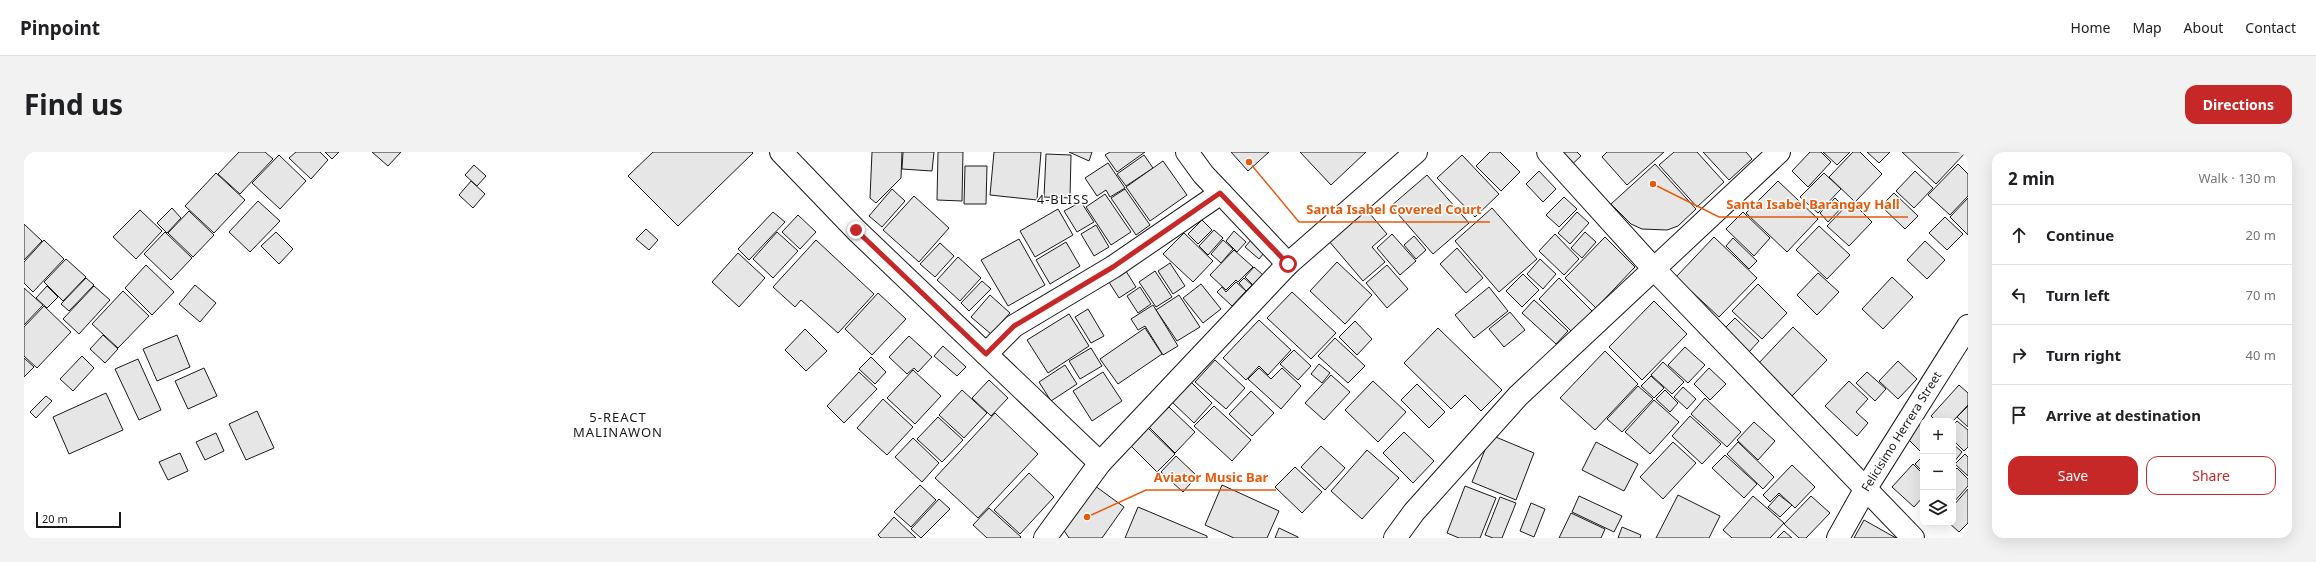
<!DOCTYPE html>
<html lang="en">
<head>
<meta charset="utf-8">
<style>
	:root { --surface:#fff; --page:#f2f2f2; --text:#202124; --muted:#757577; --line:#e0e0e0; --accent:#c62828 }
	body { margin:0; font-family:"Noto Sans",sans-serif; background:var(--page); color:var(--text) }
	.controls { position:absolute; right:12px; bottom:12px; display:grid; overflow:hidden; border-radius:8px; box-shadow:0 4px 16px #0002 }
	.controls button { width:36px; height:36px; display:grid; place-items:center; padding:0; border:0; border-bottom:1px solid var(--line); background:var(--surface); color:var(--text); font:20px sans-serif }
	.scale { position:absolute; left:12px; bottom:10px; width:85px; box-sizing:border-box; padding-left:4px; border:2px solid #1a1a1a; border-top:0; font-size:11px; line-height:14px; white-space:nowrap; color:#1a1a1a; -webkit-text-stroke:3px #fff; paint-order:stroke }
	.stop { position:absolute; width:12px; height:12px; margin:-9px; border:3px solid #c62828; border-radius:50%; background:#fff }
	.stop.end { background:#c62828; border-color:#fff; box-shadow:0 1px 4px #0008 }
	.list { margin:0; padding:0; list-style:none }
	h2 { display:flex; justify-content:space-between; align-items:center; height:52px; margin:0; padding:0 16px; font-size:17px }
	h2 small { font-size:13px; font-weight:400; color:var(--muted) }
	.list li { display:grid; grid-template-columns:26px 1fr auto; gap:12px; align-items:center; box-sizing:border-box; height:60px; padding:0 16px; border-top:1px solid var(--line) }
	.list b { display:block; font-size:15px; white-space:nowrap }
	.list em { font-size:13px; font-style:normal; color:var(--muted) }
	.actions { display:flex; gap:8px; padding:12px 16px }
	.actions a { flex:1; padding:9px 0; border:1px solid var(--accent); border-radius:12px; text-align:center; font-size:14px; color:var(--accent) }
	.actions .main { background:var(--accent); color:#fff }
	.icon { flex:none; width:22px; height:22px; fill:none; stroke:currentColor; stroke-width:2; stroke-linecap:round; stroke-linejoin:round }
	.map { position:relative; flex:none; width:1944px; height:386px; overflow:hidden; border-radius:12px }
	header { display:flex; align-items:center; gap:24px; box-sizing:border-box; height:56px; padding:0 20px; background:var(--surface); border-bottom:1px solid var(--line) }
	header strong { font-size:19px }
	nav { display:flex; gap:22px; margin-inline-start:auto; font-size:14px }
	.intro { display:flex; align-items:center; justify-content:space-between; box-sizing:border-box; height:96px; padding:0 24px }
	h1 { margin:0; font-size:28px }
	.button { padding:10px 18px; border-radius:12px; background:var(--accent); color:#fff; font-size:14px; font-weight:700 }
	main { display:flex; gap:24px; padding:0 24px }
	aside { flex:1; background:var(--surface); border-radius:12px; box-shadow:0 4px 16px #0002 }
	.map>svg:first-child { display:block }
</style>
</head>
<body>
<header>
<strong>Pinpoint</strong>
<nav><a>Home</a><a>Map</a><a>About</a><a>Contact</a></nav>
</header>
<div class="intro"><h1>Find us</h1><a class="button">Directions</a></div>
<main>
<div class="map">
<svg width="1944" height="386" viewBox="0 0 1944 386">
	<rect width="100%" height="100%" fill="#fff"/>
	<!-- building -->
	<g fill="#e6e6e6" stroke="#1a1a1a">
		<path d="M215,0H241L249,7L216,42L194,22Z"/>
		<path d="M272,0H296L304,8L287,27L265,6Z"/>
		<path d="M301,0H315L308,7Z"/>
		<path d="M348,0H377L364,14Z"/>
		<path d="M629,0H728L729,1L654,74L604,24Z"/>
		<path d="M848,0H878L877,26L852,51L846,46Z"/>
		<path d="M879,0H910L908,19L878,17Z"/>
		<path d="M914,0H939L938,49L913,48Z"/>
		<path d="M970,0H1017L1013,48L966,43Z"/>
		<path d="M1045,0H1068L1065,9Z"/>
		<path d="M1086,0H1121L1093,20L1081,3Z"/>
		<path d="M1207,0H1245L1224,19Z"/>
		<path d="M1276,0H1342L1307,33Z"/>
		<path d="M1466,0H1476L1496,20L1477,39L1452,14Z"/>
		<path d="M1527,0H1553L1557,4L1543,17Z"/>
		<path d="M1583,0H1640L1603,33L1578,5Z"/>
		<path d="M1650,0H1673L1700,30L1673,55L1635,13Z"/>
		<path d="M1679,0H1722L1728,7L1705,28Z"/>
		<path d="M1786,0H1797L1807,10L1784,35L1768,19Z"/>
		<path d="M1799,0H1826L1813,13Z"/>
		<path d="M1829,0H1836L1858,22L1831,50L1805,25Z"/>
		<path d="M1843,0H1866L1855,11Z"/>
		<path d="M1878,0H1942L1912,32Z"/>
		<path d="M1022,2L1047,3L1046,46L1020,45Z"/>
		<path d="M255,3L282,29L256,57L228,31Z"/>
		<path d="M1120,3L1129,16L1102,34L1093,22Z"/>
		<path d="M1438,3L1475,42L1451,65L1413,26Z"/>
		<path d="M1139,9L1163,43L1126,69L1102,35Z"/>
		<path d="M1084,11L1101,36L1086,45L1082,38L1073,44L1061,26Z"/>
		<path d="M1631,12L1672,57L1654,74L1643,78L1618,77L1607,72L1587,52Z"/>
		<path d="M1934,12L1944,22V44L1926,63L1904,43Z"/>
		<path d="M450,13L462,24L453,34L441,23Z"/>
		<path d="M941,14H963L962,52H940Z"/>
		<path d="M1515,19L1532,37L1519,50L1502,32Z"/>
		<path d="M1891,19L1909,36L1890,56L1872,39Z"/>
		<path d="M192,21L221,48L190,81L161,54Z"/>
		<path d="M1800,21L1817,37L1794,61L1776,45Z"/>
		<path d="M1403,23L1445,71L1409,102L1367,54Z"/>
		<path d="M447,29L461,42L449,56L435,43Z"/>
		<path d="M1754,29L1794,67L1763,100L1722,61Z"/>
		<path d="M868,37L881,49L858,75L845,64Z"/>
		<path d="M1101,37L1126,73L1112,83L1087,46Z"/>
		<path d="M1870,41L1894,64L1881,77L1857,54Z"/>
		<path d="M1081,42L1107,80L1087,93L1062,55Z"/>
		<path d="M890,44L925,76L895,110L859,78Z"/>
		<path d="M1540,45L1553,57L1535,75L1522,63Z"/>
		<path d="M1811,46L1819,54L1804,70L1796,61Z"/>
		<path d="M1944,46V83L1926,65Z"/>
		<path d="M234,49L256,69L226,100L205,80Z"/>
		<path d="M1827,49L1848,70L1825,94L1803,74Z"/>
		<path d="M1057,50L1070,70L1053,80L1040,59Z"/>
		<path d="M148,56L157,66L143,81L133,71Z"/>
		<path d="M1341,56L1363,82L1348,95L1361,110L1339,129L1304,88Z"/>
		<path d="M1468,56L1513,107L1475,140L1431,89Z"/>
		<path d="M1034,57L1049,83L1011,105L996,79Z"/>
		<path d="M116,58L138,79L112,107L89,85Z"/>
		<path d="M165,59L190,83L169,105L144,81Z"/>
		<path d="M749,60L761,70L725,108L714,97Z"/>
		<path d="M1553,60L1565,71L1546,92L1534,81Z"/>
		<path d="M1719,60L1746,86L1730,104L1702,77Z"/>
		<path d="M774,63L792,80L776,97L758,80Z"/>
		<path d="M1921,65L1939,82L1923,98L1905,81Z"/>
		<path d="M1178,68L1188,78L1174,92L1164,82Z"/>
		<path d="M0,72L18,89L0,108Z"/>
		<path d="M1072,73L1085,95L1070,104L1057,82Z"/>
		<path d="M1795,74L1826,103L1803,127L1772,98Z"/>
		<path d="M622,77L634,88L625,98L612,87Z"/>
		<path d="M1190,78L1199,86L1184,103L1175,94Z"/>
		<path d="M1210,79L1222,90L1213,100L1202,89Z"/>
		<path d="M141,80L168,106L147,128L120,102Z"/>
		<path d="M252,80L269,97L255,112L237,94Z"/>
		<path d="M753,80L774,99L749,126L729,107Z"/>
		<path d="M1561,80L1572,90L1558,106L1547,96Z"/>
		<path d="M1160,81L1189,109L1169,130L1139,102Z"/>
		<path d="M1368,82L1392,109L1376,123L1353,96Z"/>
		<path d="M1531,82L1555,107L1540,123L1515,99Z"/>
		<path d="M1390,84L1402,98L1392,107L1380,93Z"/>
		<path d="M1581,85L1611,115L1572,156L1541,126Z"/>
		<path d="M1690,85L1733,126L1695,165L1652,125Z"/>
		<path d="M1709,86L1733,109L1725,117L1702,94Z"/>
		<path d="M995,87L1021,133L984,154L957,108Z"/>
		<path d="M20,88L40,107L9,140L0,131V110Z"/>
		<path d="M792,88L850,142L814,181L777,148L771,155L749,135Z"/>
		<path d="M1199,88L1209,97L1197,111L1187,102Z"/>
		<path d="M1227,88L1240,101L1235,107L1221,95Z"/>
		<path d="M1901,89L1921,108L1903,127L1883,108Z"/>
		<path d="M1042,90L1056,114L1026,132L1012,108Z"/>
		<path d="M916,91L930,104L911,125L896,112Z"/>
		<path d="M1433,96L1459,126L1442,141L1416,112Z"/>
		<path d="M1210,98L1229,115L1214,130L1212,128L1202,138L1186,123Z"/>
		<path d="M714,101L741,126L715,155L688,130Z"/>
		<path d="M934,105L957,126L936,149L913,128Z"/>
		<path d="M42,107L62,125L39,149L20,130Z"/>
		<path d="M1516,107L1532,122L1519,137L1503,122Z"/>
		<path d="M1313,110L1348,143L1321,172L1286,139Z"/>
		<path d="M1146,111L1161,134L1149,142L1134,119Z"/>
		<path d="M122,113L150,140L128,163L101,136Z"/>
		<path d="M1363,113L1384,137L1363,156L1342,131Z"/>
		<path d="M1230,115L1239,123L1229,133L1221,125Z"/>
		<path d="M1100,116L1112,135L1095,146L1083,127Z"/>
		<path d="M1131,119L1148,145L1132,155L1115,130Z"/>
		<path d="M1794,121L1815,140L1793,163L1773,143Z"/>
		<path d="M1499,122L1515,138L1498,155L1482,139Z"/>
		<path d="M1868,125L1889,145L1859,177L1838,157Z"/>
		<path d="M62,126L70,133L45,159L37,152Z"/>
		<path d="M1220,126L1228,133L1222,139L1215,131Z"/>
		<path d="M1535,126L1568,159L1548,180L1515,147Z"/>
		<path d="M958,129L967,137L945,159L937,151Z"/>
		<path d="M1212,130L1222,139L1208,154L1193,140L1198,135L1202,140Z"/>
		<path d="M1177,132L1197,157L1179,171L1159,146Z"/>
		<path d="M1734,132L1763,161L1738,187L1708,159Z"/>
		<path d="M171,133L192,151L176,170L155,152Z"/>
		<path d="M23,134L34,145L23,156L12,146Z"/>
		<path d="M70,134L86,148L55,182L39,167Z"/>
		<path d="M1116,135L1127,152L1114,161L1103,144Z"/>
		<path d="M1465,135L1484,159L1450,186L1431,163Z"/>
		<path d="M0,136L19,153L0,173Z"/>
		<path d="M99,139L125,164L94,196L68,172Z"/>
		<path d="M1268,140L1312,181L1287,207L1243,166Z"/>
		<path d="M854,141L882,167L848,203L821,177Z"/>
		<path d="M966,143L986,161L967,182L947,165Z"/>
		<path d="M1155,143L1176,175L1153,189L1132,158Z"/>
		<path d="M1510,148L1544,179L1532,192L1498,161Z"/>
		<path d="M1630,149L1663,182L1618,228L1585,195Z"/>
		<path d="M1129,153L1154,194L1139,203L1121,174L1114,178L1107,167Z"/>
		<path d="M20,154L47,180L13,216L0,204V175Z"/>
		<path d="M1064,157L1080,184L1067,191L1051,165Z"/>
		<path d="M1486,160L1501,178L1480,195L1465,177Z"/>
		<path d="M1045,162L1065,194L1024,221L1003,188Z"/>
		<path d="M1711,166L1735,189L1725,200L1701,176Z"/>
		<path d="M1235,168L1267,198L1244,223L1235,214L1222,228L1199,206Z"/>
		<path d="M1331,169L1348,187L1333,203L1315,185Z"/>
		<path d="M1769,175L1803,208L1767,245L1733,213Z"/>
		<path d="M1121,176L1138,202L1094,232L1076,207Z"/>
		<path d="M1414,176L1478,238L1457,259L1441,243L1427,257L1380,211Z"/>
		<path d="M781,177L803,199L782,219L761,198Z"/>
		<path d="M79,183L94,197L81,211L66,197Z"/>
		<path d="M153,183L166,215L133,229L119,197Z"/>
		<path d="M885,184L908,205L894,220L890,216L883,222L865,205Z"/>
		<path d="M1311,186L1341,214L1324,231L1294,204Z"/>
		<path d="M919,194L942,215L933,224L910,204Z"/>
		<path d="M1661,195L1681,213L1664,231L1644,213Z"/>
		<path d="M1067,196L1078,214L1056,227L1045,209Z"/>
		<path d="M1270,198L1287,214L1274,228L1256,212Z"/>
		<path d="M1581,199L1614,232L1571,278L1536,246Z"/>
		<path d="M58,204L70,216L49,239L36,227Z"/>
		<path d="M847,205L862,220L851,232L835,217Z"/>
		<path d="M0,206L10,215L0,225Z"/>
		<path d="M114,207L137,258L115,268L91,217Z"/>
		<path d="M1191,208L1221,236L1202,257L1171,230Z"/>
		<path d="M1874,209L1893,227L1874,247L1855,229Z"/>
		<path d="M1639,210L1660,230L1648,242L1627,223Z"/>
		<path d="M1295,212L1306,221L1298,231L1287,222Z"/>
		<path d="M1041,213L1053,232L1027,249L1015,230Z"/>
		<path d="M180,216L193,244L164,257L151,229Z"/>
		<path d="M1235,216L1247,227L1258,216L1277,234L1257,257L1224,227Z"/>
		<path d="M1685,216L1702,232L1686,248L1670,232Z"/>
		<path d="M889,218L917,244L891,272L863,246Z"/>
		<path d="M835,220L853,237L820,271L803,254Z"/>
		<path d="M1079,220L1098,249L1068,269L1049,239Z"/>
		<path d="M1843,220L1862,237L1851,249L1832,231Z"/>
		<path d="M1307,223L1326,240L1300,268L1281,251Z"/>
		<path d="M1627,224L1640,236L1630,246L1617,234Z"/>
		<path d="M965,228L984,246L967,264L948,246Z"/>
		<path d="M1349,229L1382,260L1354,290L1321,258Z"/>
		<path d="M1825,229L1844,247L1832,260L1844,271L1833,284L1801,254Z"/>
		<path d="M1167,230L1188,251L1170,271L1148,250Z"/>
		<path d="M1393,232L1421,260L1405,276L1377,248Z"/>
		<path d="M1935,233L1944,241V253L1929,269H1912L1907,264Z"/>
		<path d="M1614,234L1629,247L1598,280L1583,267Z"/>
		<path d="M1659,235L1672,247L1663,257L1650,245Z"/>
		<path d="M938,238L963,261L940,286L915,263Z"/>
		<path d="M1641,238L1654,251L1646,260L1632,247Z"/>
		<path d="M1227,239L1250,261L1228,284L1205,262Z"/>
		<path d="M82,241L99,278L45,302L29,265Z"/>
		<path d="M22,244L28,249L12,266L6,260Z"/>
		<path d="M1681,246L1717,280L1703,295L1667,262Z"/>
		<path d="M859,247L889,275L863,303L833,276Z"/>
		<path d="M1630,248L1655,270L1626,302L1601,280Z"/>
		<path d="M1190,254L1227,288L1208,309L1170,274Z"/>
		<path d="M1944,254V275L1933,265Z"/>
		<path d="M1145,255L1171,280L1151,301L1125,275Z"/>
		<path d="M233,259L250,296L222,308L205,272Z"/>
		<path d="M971,261L1014,302L954,366L911,326Z"/>
		<path d="M1666,264L1697,292L1678,312L1648,284Z"/>
		<path d="M914,265L939,288L918,310L893,287Z"/>
		<path d="M1899,269V302L1883,286Z"/>
		<path d="M1933,269L1944,278V295L1940,299L1929,288V273Z"/>
		<path d="M1730,270L1751,289L1734,308L1713,288Z"/>
		<path d="M1124,276L1151,302L1133,320L1107,294Z"/>
		<path d="M1380,280L1410,309L1389,331L1359,301Z"/>
		<path d="M192,281L200,299L181,308L172,290Z"/>
		<path d="M1467,283L1510,301L1492,348L1448,330Z"/>
		<path d="M889,286L915,311L898,330L871,305Z"/>
		<path d="M1572,290L1614,312L1600,339L1558,318Z"/>
		<path d="M1649,290L1672,311L1639,347L1616,325Z"/>
		<path d="M1714,290L1750,325L1739,337L1703,302Z"/>
		<path d="M1929,292L1938,300L1930,310L1929,308Z"/>
		<path d="M1297,294L1321,316L1301,338L1277,315Z"/>
		<path d="M1343,298L1375,326L1338,367L1307,339Z"/>
		<path d="M156,301L164,319L144,328L135,310Z"/>
		<path d="M1941,302L1944,305V324L1931,312Z"/>
		<path d="M1701,303L1733,332L1720,346L1688,316Z"/>
		<path d="M1152,304L1173,324L1159,340L1137,320Z"/>
		<path d="M1899,304V320L1891,312Z"/>
		<path d="M1889,312L1899,322V345L1890,355L1868,335Z"/>
		<path d="M1768,313L1791,335L1771,356L1755,341L1746,350L1739,343Z"/>
		<path d="M1271,315L1298,340L1278,361L1251,335Z"/>
		<path d="M1933,316L1944,327V334L1929,351V320Z"/>
		<path d="M1005,321L1030,345L996,382L970,358Z"/>
		<path d="M1067,331L1100,355L1078,386H1045L1039,377Z"/>
		<path d="M896,333L912,348L887,375L870,360Z"/>
		<path d="M1198,333L1255,359L1243,386H1210L1181,373Z"/>
		<path d="M1441,334L1472,346L1456,386H1435L1423,381Z"/>
		<path d="M1944,337V371L1935,380L1925,371H1929V354Z"/>
		<path d="M1654,343L1696,364L1685,386H1632Z"/>
		<path d="M1755,343L1768,353L1756,365L1744,355Z"/>
		<path d="M1555,344L1598,364L1590,380L1548,360Z"/>
		<path d="M1729,344L1760,371L1746,386H1708L1699,378Z"/>
		<path d="M1787,344L1806,361L1782,386H1775L1760,372Z"/>
		<path d="M1476,345L1492,351L1478,386H1469L1461,383Z"/>
		<path d="M915,347L926,357L897,386L887,377Z"/>
		<path d="M1507,351L1521,357L1510,385L1496,379Z"/>
		<path d="M1114,355L1183,384V386H1101Z"/>
		<path d="M965,356L997,385L996,386H963L949,373Z"/>
		<path d="M1547,361L1581,377L1577,386H1535Z"/>
		<path d="M870,365L892,386H857L854,383Z"/>
		<path d="M1840,368L1872,386H1830Z"/>
		<path d="M1598,375L1617,383L1616,386H1594Z"/>
		<path d="M1255,376L1274,385V386H1251Z"/>
		<path d="M1760,379L1768,386H1753Z"/>
	</g>
	<g fill="none" stroke-linecap="round" stroke-linejoin="round">
		<!-- minor casing -->
		<g stroke="#1a1a1a" stroke-width="24">
			<g id="minor">
				<path d="M757,0L832,78L1076,311"/>
				<path d="M1163,0L1179,22L1264,112"/>
				<path d="M1524,0L1630,117L1889,386"/>
				<path d="M962,202L990,174L1089,115L1197,41"/>
				<path d="M1021,386L1076,311L1264,112L1392,0"/>
				<path d="M1371,386L1390,360L1494,244L1755,0"/>
				<path id="s1" d="M1814,386L1842,336L1944,174"/>
			</g>
		</g>
		<!-- minor -->
		<use href="#minor" stroke="#fff" stroke-width="22"/>
	</g>
	<g fill="none" stroke-linecap="round" stroke-linejoin="round">
		<!-- route -->
		<path stroke="#c62828" stroke-width="5" d="M832,78L962,202L990,174L1089,115L1196,41L1264,112"/>
	</g>
	<g text-anchor="middle" stroke-width="3" stroke-linejoin="round" paint-order="stroke">
		<!-- street labels -->
		<g font-size="12" fill="#1a1a1a" stroke="#fff">
			<text dy="4" stroke="none"><textPath href="#s1" startOffset="124">Felicisimo Herrera Street</textPath></text>
		</g>
		<!-- neighbourhood labels -->
		<g font-size="13" letter-spacing="1" fill="#1a1a1a" stroke="#fff">
			<text x="1039" y="52">4-BLISS</text>
			<text x="594" y="270">5-REACT<tspan x="594" dy="15">MALINAWON</tspan></text>
		</g>
	</g>
	<!-- callouts -->
	<path fill="none" stroke="#e8590c" stroke-width="1.5" d="M1629 32L1695 65H1884M1225 10L1275 70H1466M1063 365L1122 338H1252"/>
	<g fill="#e8590c" stroke="#fff" stroke-width="1.5">
		<circle cx="1629" cy="32" r="4"/>
		<circle cx="1225" cy="10" r="4"/>
		<circle cx="1063" cy="365" r="4"/>
	</g>
	<g font-size="13" text-anchor="middle" font-weight="bold" fill="#e8590c" stroke="#fff" stroke-width="3" stroke-linejoin="round" paint-order="stroke">
		<text x="1789" y="57">Santa Isabel Barangay Hall</text>
		<text x="1370" y="62">Santa Isabel Covered Court</text>
		<text x="1187" y="330">Aviator Music Bar</text>
	</g>
</svg>
<div class="controls">
<button>+</button>
<button>−</button>
<button><svg class="icon" aria-label="layers" viewBox="0 0 24 24"><path d="M12 4l9 5-9 5-9-5zM3 14l9 5 9-5"/></svg></button>
</div>
<div class="scale">20 m</div>
<div class="stop" style="left:1264px;top:112px"></div>
<div class="stop end" style="left:832px;top:78px"></div>
</div>
<aside>
<h2>2 min<small>Walk · 130 m</small></h2>
<ul class="list">
<li><svg class="icon" aria-label="ahead" viewBox="0 0 24 24"><path d="M12 20V5M6 11l6-6 6 6"/></svg><div><b>Continue</b></div><em>20 m</em></li>
<li><svg class="icon" aria-label="left" viewBox="0 0 24 24"><path d="M17 20v-9H6M10 6l-5 5 5 5"/></svg><div><b>Turn left</b></div><em>70 m</em></li>
<li><svg class="icon" aria-label="right" viewBox="0 0 24 24"><path d="M7 20v-9h11M14 6l5 5-5 5"/></svg><div><b>Turn right</b></div><em>40 m</em></li>
<li><svg class="icon" aria-label="arrive" viewBox="0 0 24 24"><path d="M6 21V4h12l-3 4 3 4H6"/></svg><div><b>Arrive at destination</b></div></li>
</ul>
<div class="actions"><a class="main">Save</a><a>Share</a></div>
</aside>
</main>
</body>
</html>
